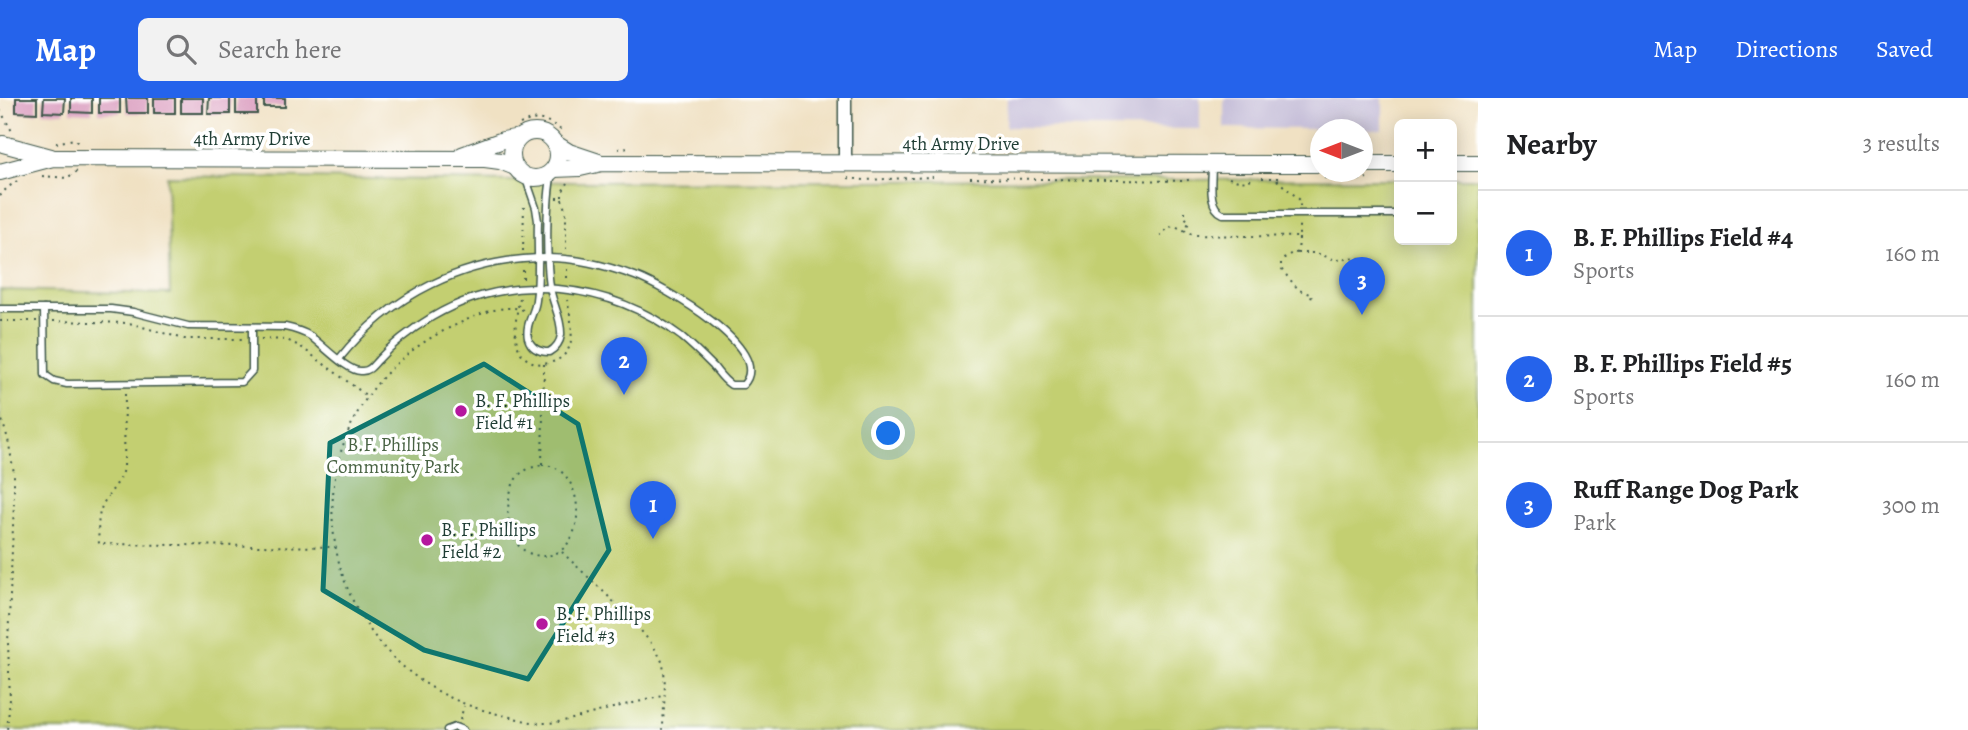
<!DOCTYPE html>
<html lang="en">
<head>
<meta charset="utf-8">
<style>
	:root { --surface:#fff; --page:#f2f2f2; --text:#202124; --muted:#757577; --line:#e0e0e0; --accent:#2563eb }
	body { margin:0; font-family:Alegreya,serif; background:var(--page); color:var(--text) }
	.controls { position:absolute; right:21px; top:21px; display:grid; overflow:hidden; border-radius:10px; box-shadow:0 4px 18px #0003 }
	.controls button { width:63px; height:63px; display:grid; place-items:center; padding:0; border:0; border-bottom:2px solid var(--line); background:var(--surface); color:var(--text); font:35px sans-serif }
	.compass { position:absolute; left:1310px; top:21px; width:63px; height:63px; border-radius:50%; background:var(--surface); box-shadow:0 4px 18px #0003; rotate:270deg }
	.you { position:absolute; left:889px; top:336px; width:24px; height:24px; margin:-18px; border:5px solid #fff; border-radius:50%; background:#1a73e8; box-shadow:0 0 0 10px #1a73e833 }
	.badge { display:grid; place-items:center; width:46px; height:46px; border-radius:50%; background:var(--accent); color:#fff; font-size:23px; font-weight:700 }
	.pin { position:absolute; translate:-50% -58px; filter:drop-shadow(0 2px 4px #0008) }
	.pin::after { content:''; position:absolute; top:37px; width:24px; height:21px; background:inherit; clip-path:polygon(0 0,100% 0,50% 100%) }
	.list { margin:0; padding:0; list-style:none }
	h2 { display:flex; justify-content:space-between; align-items:center; height:91px; margin:0; padding:0 28px; font-size:30px }
	h2 small { font-size:23px; font-weight:400; color:var(--muted) }
	.list li { display:grid; grid-template-columns:46px 1fr auto; gap:21px; align-items:center; box-sizing:border-box; height:126px; padding:0 28px; border-top:2px solid var(--line) }
	.list b { display:block; font-size:26px; white-space:nowrap }
	.list p { margin:0; font-size:23px; white-space:nowrap; color:var(--muted) }
	.list em { font-size:23px; font-style:normal; color:var(--muted) }
	.icon { flex:none; width:38px; height:38px; fill:none; stroke:currentColor; stroke-width:2; stroke-linecap:round; stroke-linejoin:round }
	.map { position:relative; flex:none; width:1478px; height:632px; overflow:hidden }
	header { display:flex; align-items:center; gap:42px; box-sizing:border-box; height:98px; padding:0 35px; background:var(--accent); color:#fff }
	header strong { font-size:33px }
	nav { display:flex; gap:38px; margin-inline-start:auto; font-size:24px }
	.search { width:490px; height:63px; background:var(--page); display:flex; align-items:center; gap:18px; box-sizing:border-box; padding:0 24px; border-radius:10px; color:var(--muted); font-size:26px }
	main { display:flex }
	aside { flex:1; background:var(--surface) }
	.map>svg:first-child { display:block }
</style>
</head>
<body>
<header>
<strong>Map</strong>
<div class="search"><svg class="icon" aria-label="search" viewBox="0 0 24 24"><circle cx="10" cy="10" r="6"/><path d="M15 15l6 6"/></svg>Search here</div>
<nav><a>Map</a><a>Directions</a><a>Saved</a></nav>
</header>
<main>
<div class="map">
<svg width="1478" height="632" viewBox="0 0 1478 632">
	<rect width="100%" height="100%" fill="#fff"/>
	<filter id="ink" filterUnits="userSpaceOnUse"><feTurbulence type="fractalNoise" baseFrequency=".0143" numOctaves="2"/><feDisplacementMap in="SourceGraphic" scale="14" xChannelSelector="R" yChannelSelector="G"/><feConvolveMatrix kernelMatrix="1 2 1 2 8 2 1 2 1" color-interpolation-filters="sRGB"/></filter>
	<filter id="wash" filterUnits="userSpaceOnUse"><feTurbulence type="fractalNoise" baseFrequency=".00686" numOctaves="4" result="noise"/><feDisplacementMap in="SourceGraphic" scale="28" xChannelSelector="R" yChannelSelector="G"/><feGaussianBlur stdDeviation="1.57" result="paint"/><feColorMatrix in="noise" values="0 0 0 0 0 0 0 0 0 0 0 0 0 0 0 0 0 1.4 0 .05"/><feComposite in="paint" operator="in"/></filter>
	<g filter="url(#wash)">
		<rect width="100%" height="100%" fill="#f0e1c3"/>
		<!-- industrial -->
		<g fill="#c7c0d9">
			<path d="M1007,0H1200V31L1006,29Z"/>
			<path d="M1224,0H1383V32L1224,30Z"/>
		</g>
		<!-- green -->
		<path fill="#c3cf71" stroke="#718652" stroke-width="2" d="M167,78L573,84L1399,81V142H1452V81H1478V632H0V192L170,196Z"/>
		<g id="blocks">
			<!-- building -->
			<g fill="#da9bbe">
				<path d="M16,0H37V15L16,14Z"/>
				<path d="M44,0H65L64,15L43,14Z"/>
				<path d="M71,0H92V15L71,14Z"/>
				<rect x="99" y="0" width="21" height="15"/>
				<path d="M126,0H148V15H127Z"/>
				<rect x="154" y="0" width="21" height="15"/>
				<rect x="181" y="0" width="22" height="15"/>
				<path d="M209,0H230V16H208Z"/>
				<rect x="236" y="0" width="21" height="16"/>
				<rect x="264" y="0" width="21" height="9"/>
			</g>
		</g>
	</g>
	<g filter="url(#ink)">
		<use href="#blocks" fill-opacity="0" stroke="#3e5649" stroke-width="2"/>
		<g fill="none" stroke-linecap="round" stroke-linejoin="round">
			<!-- service casing -->
			<g stroke="#3e5649" stroke-width="9">
				<g id="service">
					<path d="M1212,68C1212,83 1207,109 1223,116H1399"/>
					<path d="M525,78L536,110L538,123C537,149 540,176 536,202C535,215 525,225 528,240C531,250 539,254 549,254C556,250 560,245 561,237C562,220 552,205 550,189C546,158 546,104 552,74"/>
					<path d="M0,211H111L133,214L188,228L285,229C294,231 302,233 310,238C322,246 348,275 362,273C370,273 373,267 378,262C394,244 412,231 432,219C511,172 611,185 682,239C693,248 703,258 713,268C719,275 723,282 731,287H743C777,252 662,188 635,178C608,168 576,160 547,160C465,160 390,197 339,261"/>
					<path d="M44,211L45,277L54,283L67,286L242,284L252,273V229"/>
					<path d="M447,632L455,629L463,632"/>
				</g>
			</g>
			<!-- minor casing -->
			<g stroke="#3e5649" stroke-width="15">
				<path id="minor" d="M845,66V0"/>
			</g>
			<!-- tertiary casing -->
			<g stroke="#3e5649" stroke-width="18">
				<g id="tertiary">
					<circle cx="535" cy="57" r="23"/>
					<path d="M3,46L51,59"/>
					<path d="M556,46L569,54L599,64"/>
					<path d="M462,57L503,42L520,39"/>
					<path d="M1452,65H1478"/>
					<path d="M1363,66H1399"/>
					<path d="M554,71L580,70L602,65L1321,66"/>
					<path d="M0,74L53,60L485,61L500,63L515,69"/>
				</g>
			</g>
			<!-- path -->
			<g stroke="#3e5649" stroke-width="2" stroke-dasharray="2 5" stroke-linecap="butt">
				<path d="M0,12L13,35"/>
				<path d="M520,26C537,18 548,21 562,33"/>
				<path d="M56,45L74,41L79,46"/>
				<path d="M618,51L630,50"/>
				<path d="M42,78L67,80L77,73"/>
				<path d="M848,80L864,82L933,79"/>
				<path d="M970,80L1184,83L1192,81"/>
				<path d="M1229,80C1238,83 1244,86 1253,80"/>
				<path d="M1262,80H1280"/>
				<path d="M1324,80C1339,79 1352,84 1367,80"/>
				<path d="M1277,82L1300,102V108"/>
				<path d="M0,98L7,90L17,83"/>
				<path d="M556,100H562V94L568,85"/>
				<path d="M562,101L566,115V151"/>
				<path d="M1185,113V119L1189,124L1185,133"/>
				<path d="M1160,138L1169,129L1175,128L1194,137L1299,139V124"/>
				<path d="M1299,140L1298,155H1316L1336,162L1360,160L1375,171"/>
				<path d="M523,153L524,106"/>
				<path d="M1297,155L1293,154L1281,163V171L1299,192L1312,197L1311,201"/>
				<path d="M567,171V183"/>
				<path d="M523,181V169"/>
				<path d="M520,200C516,215 512,241 521,255C533,273 564,267 570,247C574,233 570,215 567,202"/>
				<path d="M523,212C504,205 476,217 458,226C270,308 301,571 498,616C512,619 526,624 540,625C561,626 581,618 602,613C622,607 643,603 663,598"/>
				<path d="M0,223H37"/>
				<path d="M53,223L129,225L184,241H245"/>
				<path d="M261,241L287,242L301,249L367,298"/>
				<path d="M125,296L124,371C120,385 110,393 103,406C97,418 98,432 99,446L335,449"/>
				<path d="M0,316L8,341L14,375V405L8,545L10,601L7,632"/>
				<path d="M542,366L544,266"/>
				<path d="M542,367C586,366 591,456 544,458C535,458 526,455 520,449C504,434 505,394 518,378C525,371 533,369 542,367Z"/>
				<path d="M562,454C584,476 657,540 663,567C667,587 663,612 663,632"/>
				<path d="M460,622L464,608"/>
			</g>
			<!-- service -->
			<use href="#service" stroke="#fff" stroke-width="6"/>
			<!-- minor -->
			<use href="#minor" stroke="#fff" stroke-width="12"/>
			<!-- tertiary -->
			<use href="#tertiary" stroke="#fff" stroke-width="16"/>
		</g>
	</g>
	<!-- marked area -->
	<path fill="#0f766e" fill-opacity="0.2" stroke="#0f766e" stroke-width="5" stroke-linejoin="round" d="M484,266L578,326L609,452L528,581L424,552L323,492L330,345Z"/>
	<!-- markers -->
	<g fill="#b5179e" stroke="#fff" stroke-width="2.5">
		<circle cx="461" cy="313" r="7"/>
		<circle cx="427" cy="442" r="7"/>
		<circle cx="542" cy="526" r="7"/>
	</g>
	<g text-anchor="middle" stroke-width="7" stroke-linejoin="round" paint-order="stroke">
		<!-- street labels -->
		<g font-size="19" fill="#1f3d34" stroke="#fff">
			<text x="252" y="47">4th Army Drive</text>
			<text x="961" y="52">4th Army Drive</text>
		</g>
		<!-- poi labels -->
		<g font-size="19" fill="#1f3d34" stroke="#fff" text-anchor="start">
			<text x="475" y="309">B. F. Phillips<tspan x="475" dy="22">Field #1</tspan></text>
			<text x="441" y="438">B. F. Phillips<tspan x="441" dy="22">Field #2</tspan></text>
			<text x="556" y="522">B. F. Phillips<tspan x="556" dy="22">Field #3</tspan></text>
		</g>
		<!-- park labels -->
		<g font-size="19" fill="#486243" stroke="#fff">
			<text x="393" y="353">B.F. Phillips<tspan x="393" dy="22">Community Park</tspan></text>
		</g>
	</g>
</svg>
<div class="controls">
<button>+</button>
<button>−</button>
</div>
<svg class="compass" viewBox="-18 -18 36 36"><path d="M0-13l5 13h-10z" fill="#e53935"/><path d="M0 13l5-13h-10z" fill="#757577"/></svg>
<div class="you"></div>
<div class="pin badge" style="left:653px;top:441px">1</div>
<div class="pin badge" style="left:624px;top:297px">2</div>
<div class="pin badge" style="left:1362px;top:217px">3</div>
</div>
<aside>
<h2>Nearby<small>3 results</small></h2>
<ul class="list">
<li><span class="badge">1</span><div><b>B. F. Phillips Field #4</b><p>Sports</p></div><em>160 m</em></li>
<li><span class="badge">2</span><div><b>B. F. Phillips Field #5</b><p>Sports</p></div><em>160 m</em></li>
<li><span class="badge">3</span><div><b>Ruff Range Dog Park</b><p>Park</p></div><em>300 m</em></li>
</ul>
</aside>
</main>
</body>
</html>
